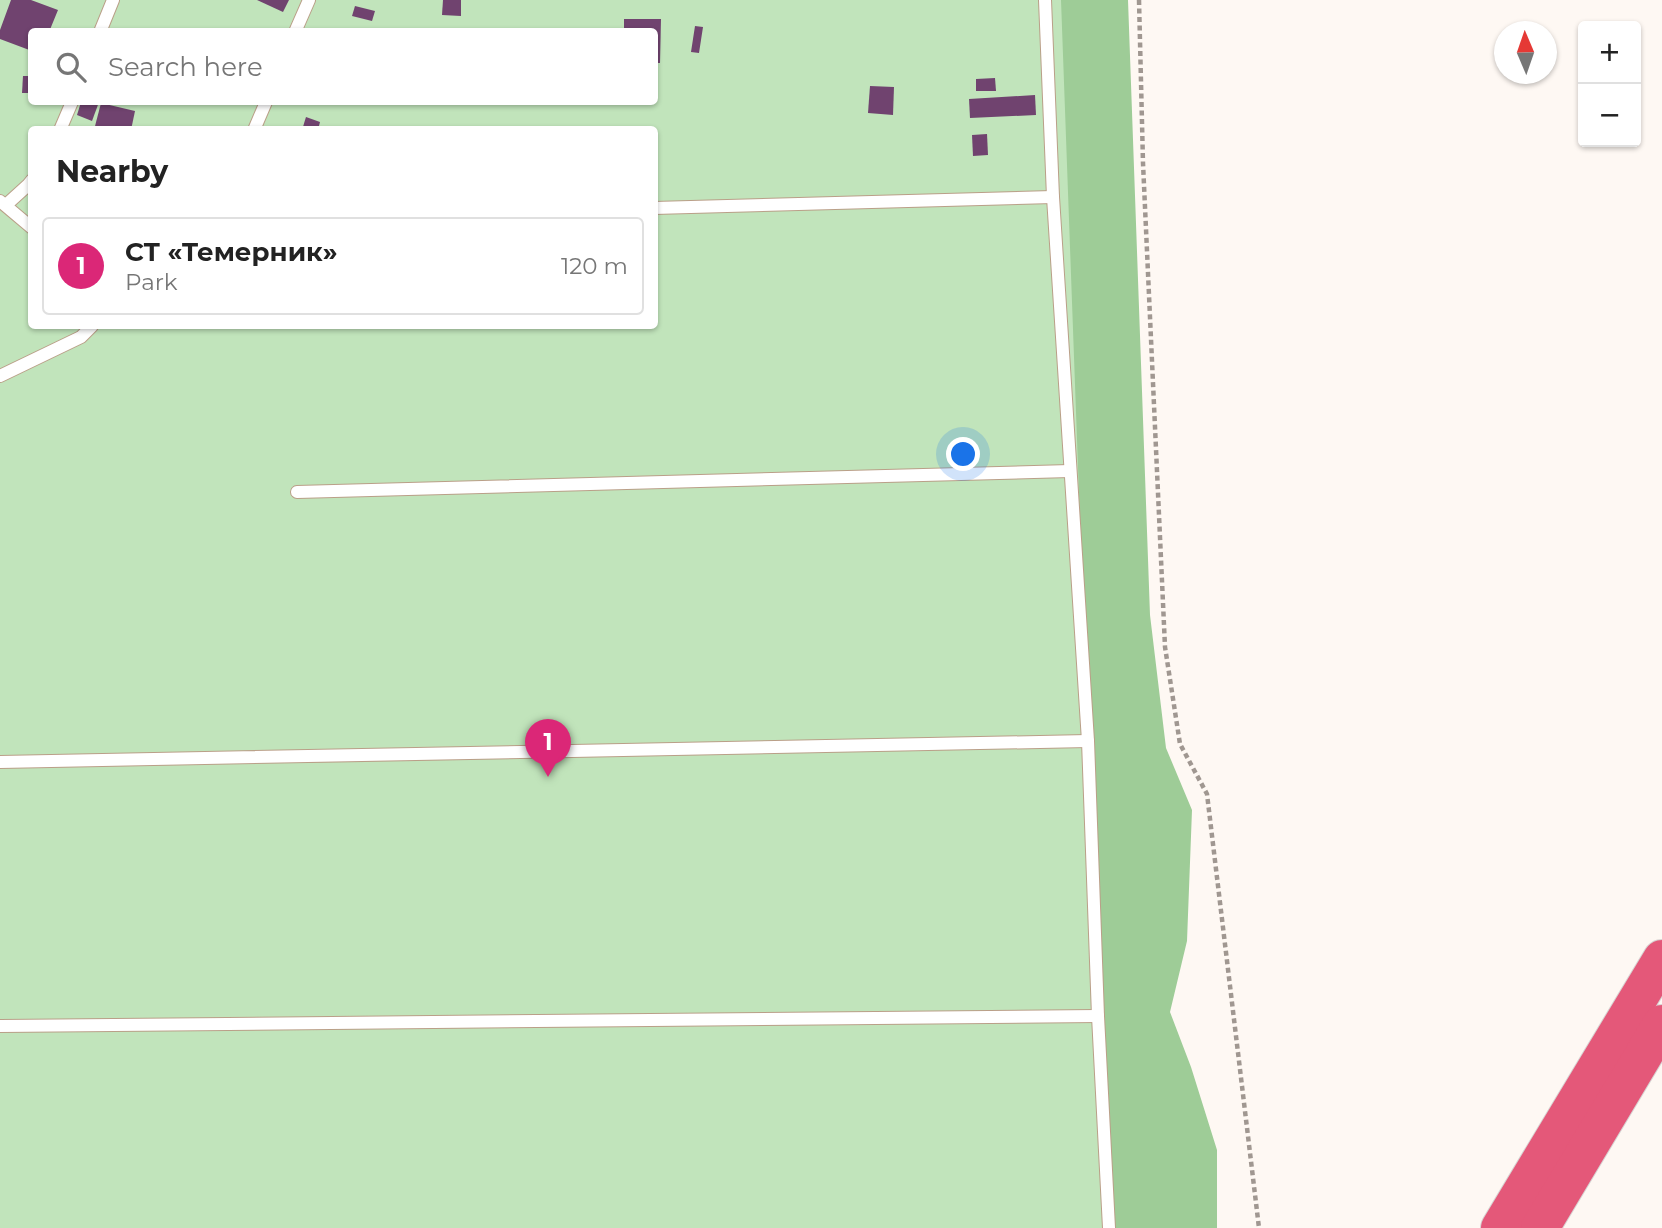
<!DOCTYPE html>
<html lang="en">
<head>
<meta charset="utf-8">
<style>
	:root { --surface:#fff; --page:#f2f2f2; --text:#222; --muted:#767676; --line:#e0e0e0; --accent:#db2777 }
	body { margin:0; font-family:Montserrat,sans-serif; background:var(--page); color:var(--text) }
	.controls { position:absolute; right:21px; top:21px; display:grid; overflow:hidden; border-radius:7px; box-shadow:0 2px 5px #0004 }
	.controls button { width:63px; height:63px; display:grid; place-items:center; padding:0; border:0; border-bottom:2px solid var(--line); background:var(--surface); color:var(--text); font:35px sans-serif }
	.compass { position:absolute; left:1494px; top:21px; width:63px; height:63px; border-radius:50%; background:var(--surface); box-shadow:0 2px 5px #0004; rotate:358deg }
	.you { position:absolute; left:964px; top:455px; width:24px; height:24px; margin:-18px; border:5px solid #fff; border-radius:50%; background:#1a73e8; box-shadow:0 0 0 10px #1a73e833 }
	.badge { display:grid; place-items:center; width:46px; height:46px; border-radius:50%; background:var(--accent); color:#fff; font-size:23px; font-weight:700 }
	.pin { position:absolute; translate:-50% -58px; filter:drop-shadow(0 2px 4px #0008) }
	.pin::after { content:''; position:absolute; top:37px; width:24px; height:21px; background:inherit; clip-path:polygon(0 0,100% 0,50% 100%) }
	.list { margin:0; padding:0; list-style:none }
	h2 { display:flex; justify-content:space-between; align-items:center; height:91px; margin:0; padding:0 28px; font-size:30px }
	h2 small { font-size:23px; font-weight:400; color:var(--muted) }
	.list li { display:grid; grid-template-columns:46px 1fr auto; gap:21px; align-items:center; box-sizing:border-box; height:98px; margin:0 14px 14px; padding:0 14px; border:2px solid var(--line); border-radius:7px }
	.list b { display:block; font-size:26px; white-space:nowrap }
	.list p { margin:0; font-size:23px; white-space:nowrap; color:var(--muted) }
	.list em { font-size:23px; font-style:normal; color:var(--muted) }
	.icon { flex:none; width:38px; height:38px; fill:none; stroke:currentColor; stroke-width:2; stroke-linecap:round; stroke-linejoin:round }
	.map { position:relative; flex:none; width:1662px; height:1228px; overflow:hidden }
	.search { position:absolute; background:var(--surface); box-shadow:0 2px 5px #0004; left:28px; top:28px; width:630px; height:77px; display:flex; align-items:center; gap:18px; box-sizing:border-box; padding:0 24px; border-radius:7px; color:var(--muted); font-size:26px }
	.panel { position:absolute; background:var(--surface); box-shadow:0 2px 5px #0004; left:28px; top:126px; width:630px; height:203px; border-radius:7px }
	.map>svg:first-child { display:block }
</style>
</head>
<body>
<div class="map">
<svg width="1662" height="1228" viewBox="0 0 1662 1228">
	<rect width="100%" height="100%" fill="#fef8f3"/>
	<!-- green -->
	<path fill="#c1e4bb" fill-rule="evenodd" d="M0,0H1065L1114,1228H0ZM32,32H654V102H32ZM32,130H654V326H32Z"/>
	<!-- forest -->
	<path fill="#9ecc97" d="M1061,0H1128L1150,615L1166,748L1192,810L1187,941L1170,1012L1191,1067L1217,1150V1228H1109L1098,1016Z"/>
	<!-- building -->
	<g fill="#70436f">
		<path d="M11,0H31L58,10L49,32H32V51L0,39V30Z"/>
		<path d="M257,0H289L283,12Z"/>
		<path d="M443,0H461V16L442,15Z"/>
		<path d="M355,6L375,11L372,21L352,16Z"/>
		<path d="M624,19H661L660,63H654V32H624Z"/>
		<path d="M695,26L703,27L699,53L691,52Z"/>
		<path d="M23,76H32V93H22Z"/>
		<path d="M995,78L996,91H976V79Z"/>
		<path d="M870,86L894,87L893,115L868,113Z"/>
		<path d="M1035,95L1036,115L970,118L969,99Z"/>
		<path d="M81,102H99L92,121L77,115Z"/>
		<path d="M101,103L135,111L131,130H94Z"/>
		<path d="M306,117L320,122L318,130H302Z"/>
		<path d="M987,134L988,155L973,156L972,135Z"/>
	</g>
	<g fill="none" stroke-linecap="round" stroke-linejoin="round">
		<!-- lane casing -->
		<g stroke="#ba9f88" stroke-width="14">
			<g id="lane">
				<path d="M1045,0L1053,197L1088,741L1098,1016L1109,1228"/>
				<path d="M100,32L113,0"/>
				<path d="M295,32L309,0"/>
				<path d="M60,130L72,102"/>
				<path d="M254,130L266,102"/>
				<path d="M0,201L32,228"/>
				<path d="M6,205L28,185L32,180"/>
				<path d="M654,208L1053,197"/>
				<path d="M0,376L81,337L92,326"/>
				<path d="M297,492L1070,471"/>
				<path d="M0,762L1088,741"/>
				<path d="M0,1026L1098,1016"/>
			</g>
		</g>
		<!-- highway casing -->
		<g stroke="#d7d4d3" stroke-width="40">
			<g id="highway">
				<path d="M1500,1228L1662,959"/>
				<path d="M1540,1228L1662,1024"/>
			</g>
		</g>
		<!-- path -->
		<path stroke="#a09791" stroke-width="4.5" stroke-dasharray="5 3.5" stroke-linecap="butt" d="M1139,0L1143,163L1165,647L1180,744L1207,794L1259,1228"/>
		<!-- lane -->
		<use href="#lane" stroke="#fff" stroke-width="12"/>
		<!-- highway -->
		<use href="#highway" stroke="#e45879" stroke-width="38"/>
	</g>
</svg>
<div class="controls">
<button>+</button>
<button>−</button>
</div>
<svg class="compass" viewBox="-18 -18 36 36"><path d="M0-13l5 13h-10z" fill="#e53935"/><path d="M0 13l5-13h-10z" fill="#767676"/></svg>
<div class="you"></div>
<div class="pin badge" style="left:548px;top:777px">1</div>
<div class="search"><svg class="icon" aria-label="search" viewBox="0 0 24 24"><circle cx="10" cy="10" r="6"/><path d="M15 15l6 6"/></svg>Search here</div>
<section class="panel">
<h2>Nearby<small></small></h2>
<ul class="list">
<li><span class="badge">1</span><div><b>СТ «Темерник»</b><p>Park</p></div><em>120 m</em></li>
</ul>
</section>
</div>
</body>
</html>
